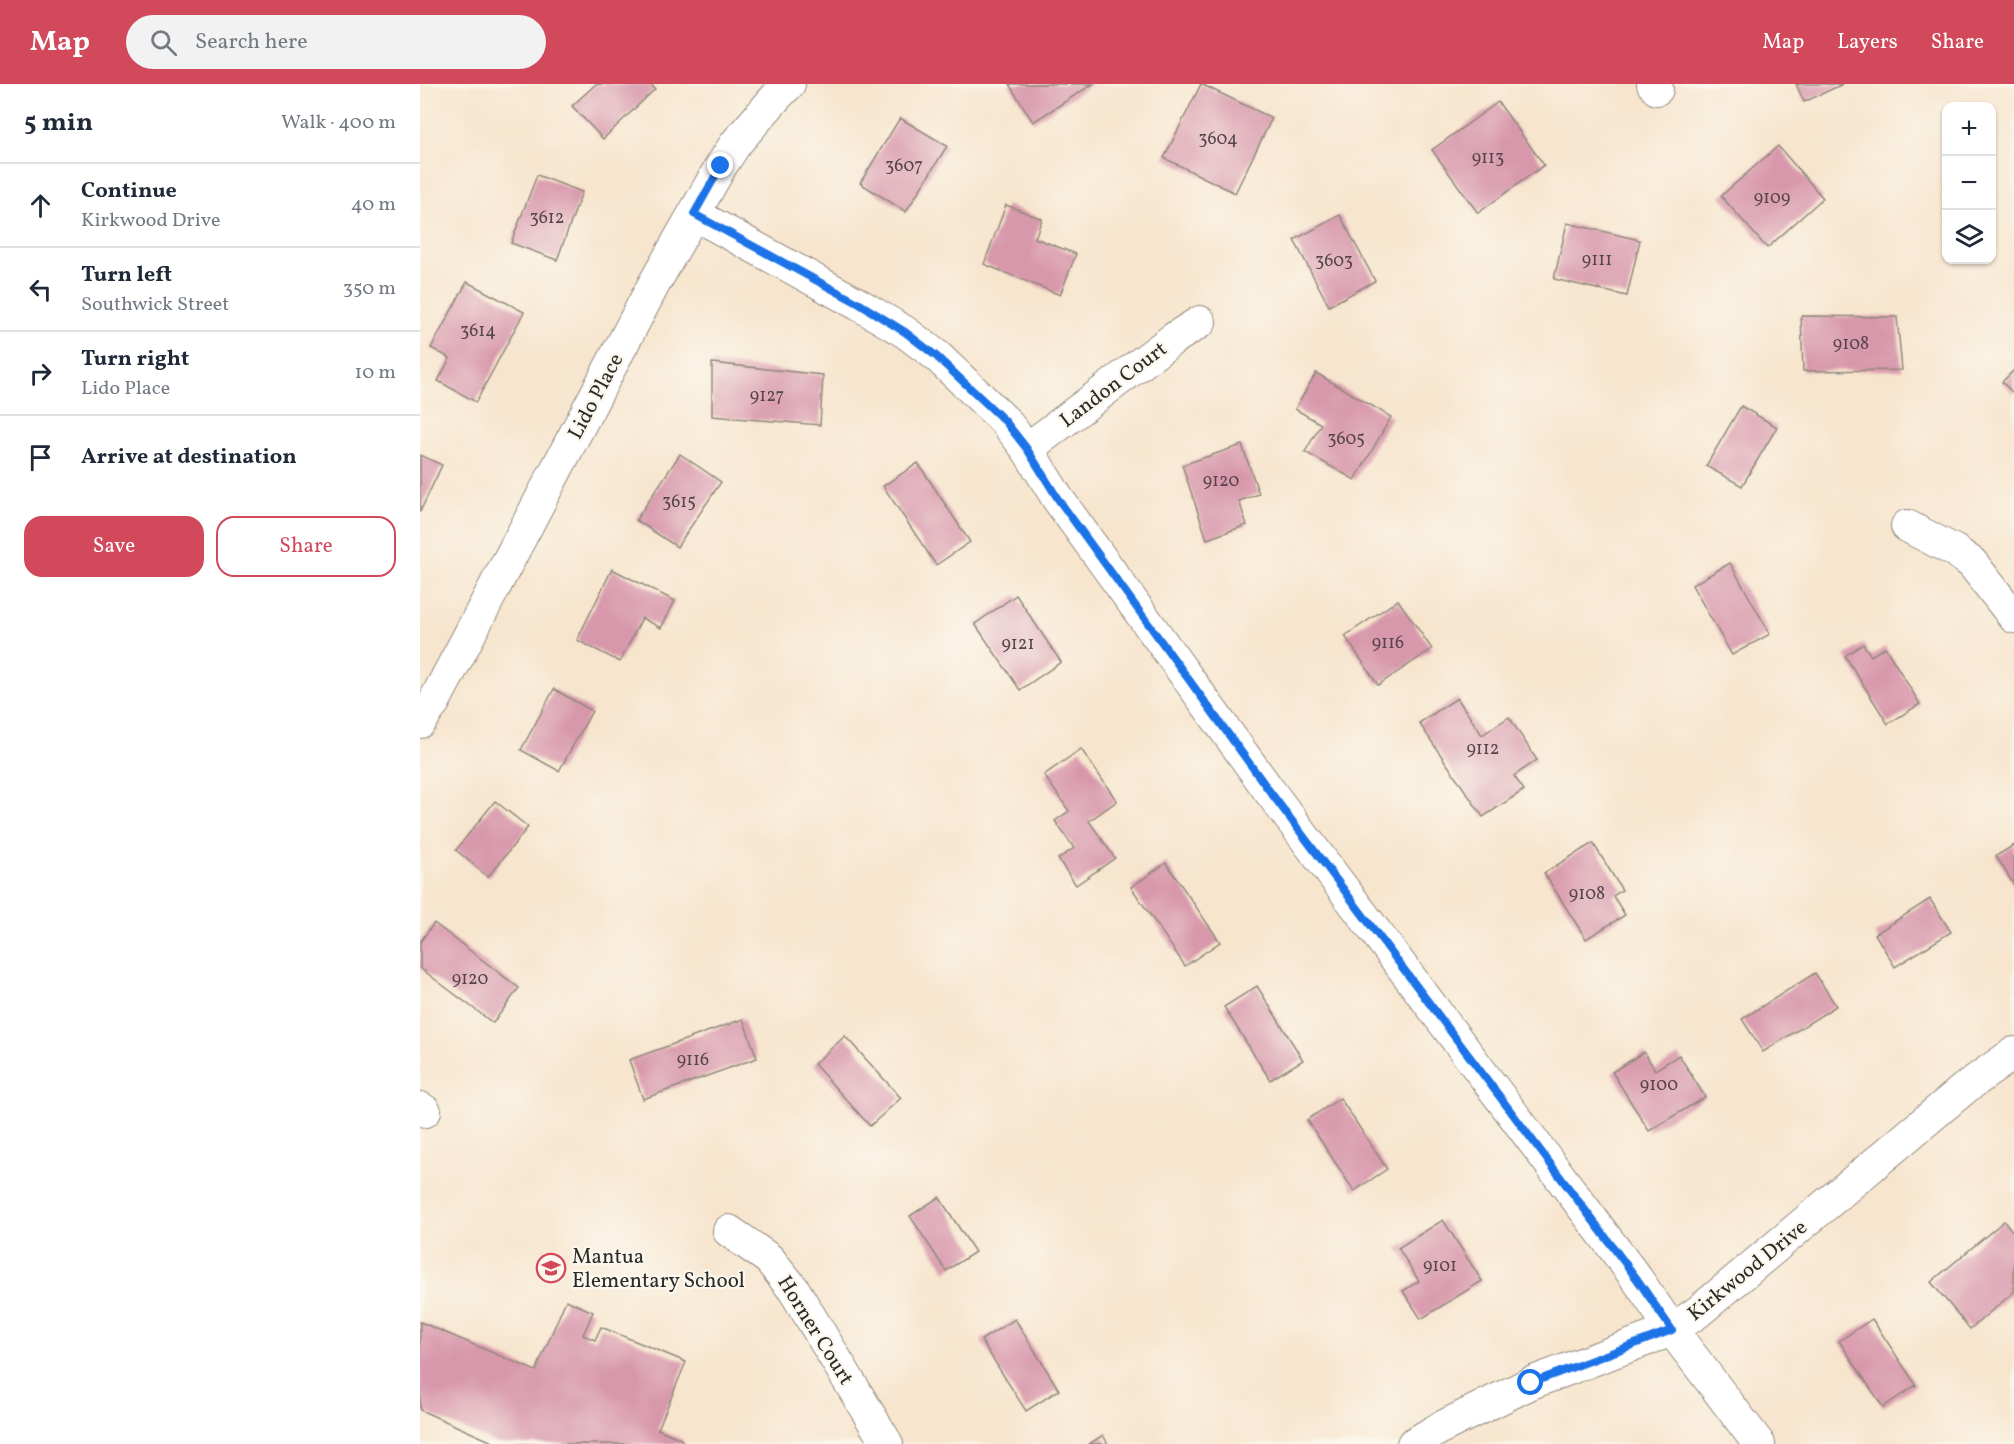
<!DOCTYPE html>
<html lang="en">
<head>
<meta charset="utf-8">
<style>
	:root { --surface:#fff; --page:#f2f2f3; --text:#1f2937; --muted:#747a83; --line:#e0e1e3; --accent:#d1495b }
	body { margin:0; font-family:Vollkorn,serif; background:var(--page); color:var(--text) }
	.controls { position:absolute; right:18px; top:18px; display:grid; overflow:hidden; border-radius:12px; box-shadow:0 2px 4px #0004 }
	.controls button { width:54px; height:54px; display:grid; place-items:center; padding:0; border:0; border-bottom:2px solid var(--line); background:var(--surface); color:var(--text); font:30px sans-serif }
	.stop { position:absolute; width:18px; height:18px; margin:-14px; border:4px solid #1a73e8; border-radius:50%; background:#fff }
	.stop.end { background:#1a73e8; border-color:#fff; box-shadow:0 2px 6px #0008 }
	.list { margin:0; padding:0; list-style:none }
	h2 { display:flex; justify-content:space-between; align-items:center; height:78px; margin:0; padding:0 24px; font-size:26px }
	h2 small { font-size:20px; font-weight:400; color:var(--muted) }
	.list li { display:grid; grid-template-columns:39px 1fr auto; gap:18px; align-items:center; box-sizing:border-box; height:84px; padding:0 24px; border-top:2px solid var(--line) }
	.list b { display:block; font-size:22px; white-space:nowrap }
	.list p { margin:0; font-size:20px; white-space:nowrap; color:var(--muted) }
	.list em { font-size:20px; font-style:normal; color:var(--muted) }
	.actions { display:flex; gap:12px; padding:18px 24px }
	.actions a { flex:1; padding:14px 0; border:2px solid var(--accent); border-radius:18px; text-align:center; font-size:21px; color:var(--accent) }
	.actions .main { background:var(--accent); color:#fff }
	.icon { flex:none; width:33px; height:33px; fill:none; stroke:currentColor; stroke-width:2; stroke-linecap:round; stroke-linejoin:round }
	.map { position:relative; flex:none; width:1594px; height:1360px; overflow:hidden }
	header { display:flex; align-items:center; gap:36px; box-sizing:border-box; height:84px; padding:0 30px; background:var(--accent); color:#fff }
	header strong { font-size:28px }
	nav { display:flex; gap:33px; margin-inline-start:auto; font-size:21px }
	.search { width:420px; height:54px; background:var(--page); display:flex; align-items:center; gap:15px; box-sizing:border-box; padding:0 21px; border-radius:33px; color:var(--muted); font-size:22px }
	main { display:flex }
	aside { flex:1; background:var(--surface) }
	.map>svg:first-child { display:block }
</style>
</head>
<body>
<header>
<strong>Map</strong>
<div class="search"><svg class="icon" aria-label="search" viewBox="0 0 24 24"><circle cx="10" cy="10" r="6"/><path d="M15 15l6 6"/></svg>Search here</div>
<nav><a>Map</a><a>Layers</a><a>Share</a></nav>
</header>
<main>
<aside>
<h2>5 min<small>Walk · 400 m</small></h2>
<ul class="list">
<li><svg class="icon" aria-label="ahead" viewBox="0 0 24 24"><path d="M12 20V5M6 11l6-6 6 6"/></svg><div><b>Continue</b><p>Kirkwood Drive</p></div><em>40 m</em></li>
<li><svg class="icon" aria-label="left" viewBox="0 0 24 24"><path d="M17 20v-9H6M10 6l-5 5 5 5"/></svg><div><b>Turn left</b><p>Southwick Street</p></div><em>350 m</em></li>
<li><svg class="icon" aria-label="right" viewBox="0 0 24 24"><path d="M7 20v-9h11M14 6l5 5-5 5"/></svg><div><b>Turn right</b><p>Lido Place</p></div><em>10 m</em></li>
<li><svg class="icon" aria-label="arrive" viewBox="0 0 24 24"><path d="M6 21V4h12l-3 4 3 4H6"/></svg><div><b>Arrive at destination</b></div></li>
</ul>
<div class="actions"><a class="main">Save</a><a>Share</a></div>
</aside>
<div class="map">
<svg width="1594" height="1360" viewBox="0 0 1594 1360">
	<rect width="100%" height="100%" fill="#fbf7ec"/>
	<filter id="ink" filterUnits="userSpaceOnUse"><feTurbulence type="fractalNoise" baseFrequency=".0167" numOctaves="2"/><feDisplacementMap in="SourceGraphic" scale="12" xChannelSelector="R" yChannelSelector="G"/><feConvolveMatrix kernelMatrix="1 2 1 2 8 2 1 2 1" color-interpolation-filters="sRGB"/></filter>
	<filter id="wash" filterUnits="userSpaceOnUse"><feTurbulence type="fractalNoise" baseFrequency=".008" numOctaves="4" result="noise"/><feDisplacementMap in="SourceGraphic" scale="24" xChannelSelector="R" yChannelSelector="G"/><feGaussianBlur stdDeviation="1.35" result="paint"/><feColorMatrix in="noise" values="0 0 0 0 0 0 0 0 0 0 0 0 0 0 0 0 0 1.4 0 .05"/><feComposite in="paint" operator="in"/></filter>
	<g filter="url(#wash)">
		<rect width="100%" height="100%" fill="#f7e5ce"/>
		<g id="blocks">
			<!-- building -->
			<g fill="#d898ac">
				<path d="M176,0H230L235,5L183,55L152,22Z"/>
				<path d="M589,0H673L613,38Z"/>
				<path d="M781,0L852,34L815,109L744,74Z"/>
				<path d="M1376,0H1423L1384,18Z"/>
				<path d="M1078,18L1124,81L1058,129L1012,66Z"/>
				<path d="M480,34L527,62L486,128L440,99Z"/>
				<path d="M1358,62L1403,114L1347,164L1301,112Z"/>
				<path d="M117,91L162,108L137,176L91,159Z"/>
				<path d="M586,121L622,135L615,154L656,170L640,211L564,180Z"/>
				<path d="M920,131L955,197L909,222L874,156Z"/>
				<path d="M1147,139L1220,156L1207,212L1134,195Z"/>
				<path d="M47,198L104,228L56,318L18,297L30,274L11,264Z"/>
				<path d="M1381,232L1477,233L1482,286L1383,287Z"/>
				<path d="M292,279L403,291L400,341L292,332Z"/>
				<path d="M1594,286V310L1582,298Z"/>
				<path d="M896,289L971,333L935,396L885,368L901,340L875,325Z"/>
				<path d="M1321,322L1357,343L1322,402L1286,382Z"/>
				<path d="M822,361L839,410L819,417L827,441L787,455L762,381Z"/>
				<path d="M260,370L301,398L257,463L216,436Z"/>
				<path d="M0,371L22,381L0,428Z"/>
				<path d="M498,379L550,458L516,481L463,402Z"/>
				<path d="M1310,479L1350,550L1312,571L1272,501Z"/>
				<path d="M192,485L255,517L241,544L222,534L200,578L157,556Z"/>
				<path d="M596,511L641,578L600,606L555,540Z"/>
				<path d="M978,516L1012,565L958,601L925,552Z"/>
				<path d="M1443,560L1451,572L1465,563L1500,620L1468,640L1425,572Z"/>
				<path d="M134,605L172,627L139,687L101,666Z"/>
				<path d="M1037,614L1062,651L1089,633L1117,676L1094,692L1104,706L1063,733L999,639Z"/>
				<path d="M661,665L697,717L669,737L695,774L656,801L638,775L654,764L635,737L649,727L624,691Z"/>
				<path d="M75,717L108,743L68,793L36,766Z"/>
				<path d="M1173,759L1202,806L1193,812L1205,831L1166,855L1124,789Z"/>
				<path d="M1594,761V801L1576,772Z"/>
				<path d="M746,779L800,858L765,882L711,803Z"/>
				<path d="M1510,815L1531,848L1475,883L1455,850Z"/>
				<path d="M14,839L99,904L73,939L0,884V858Z"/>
				<path d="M1395,889L1416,922L1343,968L1322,935Z"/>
				<path d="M837,902L883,976L850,996L804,923Z"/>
				<path d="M323,935L337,974L223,1015L209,976Z"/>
				<path d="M425,952L481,1014L450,1042L394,980Z"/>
				<path d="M1224,968L1235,986L1259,971L1285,1013L1229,1047L1192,988Z"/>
				<path d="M920,1014L967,1085L934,1107L887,1036Z"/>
				<path d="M519,1113L555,1168L526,1187L490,1132Z"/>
				<path d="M1023,1136L1062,1197L1001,1235L983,1207L999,1197L978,1164Z"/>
				<path d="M1584,1137L1594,1149V1208L1550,1245L1511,1198Z"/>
				<path d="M146,1216L173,1228L163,1251L175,1256L181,1243L266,1278L238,1345L261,1355L264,1360H77L0,1326V1238L116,1287Z"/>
				<path d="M595,1235L639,1306L606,1327L561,1256Z"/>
				<path d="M1452,1235L1496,1301L1463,1323L1419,1257Z"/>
				<path d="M683,1351L688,1360H669Z"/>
			</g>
		</g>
	</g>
	<g filter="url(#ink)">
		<use href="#blocks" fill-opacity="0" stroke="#91887c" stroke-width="1.5"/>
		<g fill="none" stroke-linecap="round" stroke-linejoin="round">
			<!-- minor casing -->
			<g stroke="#91887c" stroke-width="34">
				<g id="minor">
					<path d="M1233,0L1237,5"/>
					<path d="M274,130L438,220L485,248L517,272L585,337L607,365L638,415L848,705L1217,1195L1252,1246L1339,1360"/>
					<path d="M607,365L753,255L780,238"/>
					<path d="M1487,442L1535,467L1552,479L1594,533"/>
					<path d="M0,638L14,618L234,200L301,82L316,59L357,12L369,0"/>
					<path d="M0,1024L5,1027"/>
					<path d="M309,1147L349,1175L374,1206L467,1360"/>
					<path d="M993,1360L1022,1343L1111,1299L1252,1246L1278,1228L1545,1004L1594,969"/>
				</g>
			</g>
			<!-- minor -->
			<use href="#minor" stroke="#fff" stroke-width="32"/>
		</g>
	</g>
	<g fill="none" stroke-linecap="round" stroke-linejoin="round" filter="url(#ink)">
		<!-- route -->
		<path stroke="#1a73e8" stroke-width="8" d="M301,82L274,130L438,219L485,248L516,272L585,337L607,365L638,415L848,705L1217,1195L1252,1246L1111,1299"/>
	</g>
	<!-- icons -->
	<defs>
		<g id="school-ring" transform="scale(1.5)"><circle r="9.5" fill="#fbf7ec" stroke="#d1495b" stroke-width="1.5"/><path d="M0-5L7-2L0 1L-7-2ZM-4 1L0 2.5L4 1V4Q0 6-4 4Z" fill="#d1495b"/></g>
	</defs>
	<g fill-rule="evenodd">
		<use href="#school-ring" x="131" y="1184"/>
	</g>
	<g text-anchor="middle" stroke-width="4.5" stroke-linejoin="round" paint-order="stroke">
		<!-- number labels -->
		<g font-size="18" fill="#56464b">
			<text x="798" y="60">3604</text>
			<text x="1068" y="79">9113</text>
			<text x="484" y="87">3607</text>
			<text x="1352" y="119">9109</text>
			<text x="127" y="139">3612</text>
			<text x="1177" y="181">9111</text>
			<text x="914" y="182">3603</text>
			<text x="58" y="252">3614</text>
			<text x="1431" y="265">9108</text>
			<text x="347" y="317">9127</text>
			<text x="926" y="360">3605</text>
			<text x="801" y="402">9120</text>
			<text x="259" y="423">3615</text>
			<text x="968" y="564">9116</text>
			<text x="598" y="565">9121</text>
			<text x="1063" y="670">9112</text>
			<text x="1167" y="815">9108</text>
			<text x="50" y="900">9120</text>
			<text x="273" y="981">9116</text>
			<text x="1239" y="1006">9100</text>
			<text x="1020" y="1187">9101</text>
		</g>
		<!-- street labels -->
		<g font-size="21" fill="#2b2b2b" stroke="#fbf7ec">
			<text transform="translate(693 300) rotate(-37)" y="7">Landon Court</text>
			<text transform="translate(175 312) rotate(-62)" y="7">Lido Place</text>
			<text transform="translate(1327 1186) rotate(-39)" y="7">Kirkwood Drive</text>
			<text transform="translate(396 1246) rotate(58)" y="7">Horner Court</text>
		</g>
		<!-- poi labels -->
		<g font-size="21" fill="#2b2b2b" stroke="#fbf7ec" text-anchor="start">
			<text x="152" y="1179">Mantua<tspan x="152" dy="24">Elementary School</tspan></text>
		</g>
	</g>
</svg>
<div class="controls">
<button>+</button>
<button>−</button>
<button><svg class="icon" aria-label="layers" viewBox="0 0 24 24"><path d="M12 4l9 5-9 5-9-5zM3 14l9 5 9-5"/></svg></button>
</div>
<div class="stop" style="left:1111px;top:1299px"></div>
<div class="stop end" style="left:301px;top:82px"></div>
</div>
</main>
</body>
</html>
